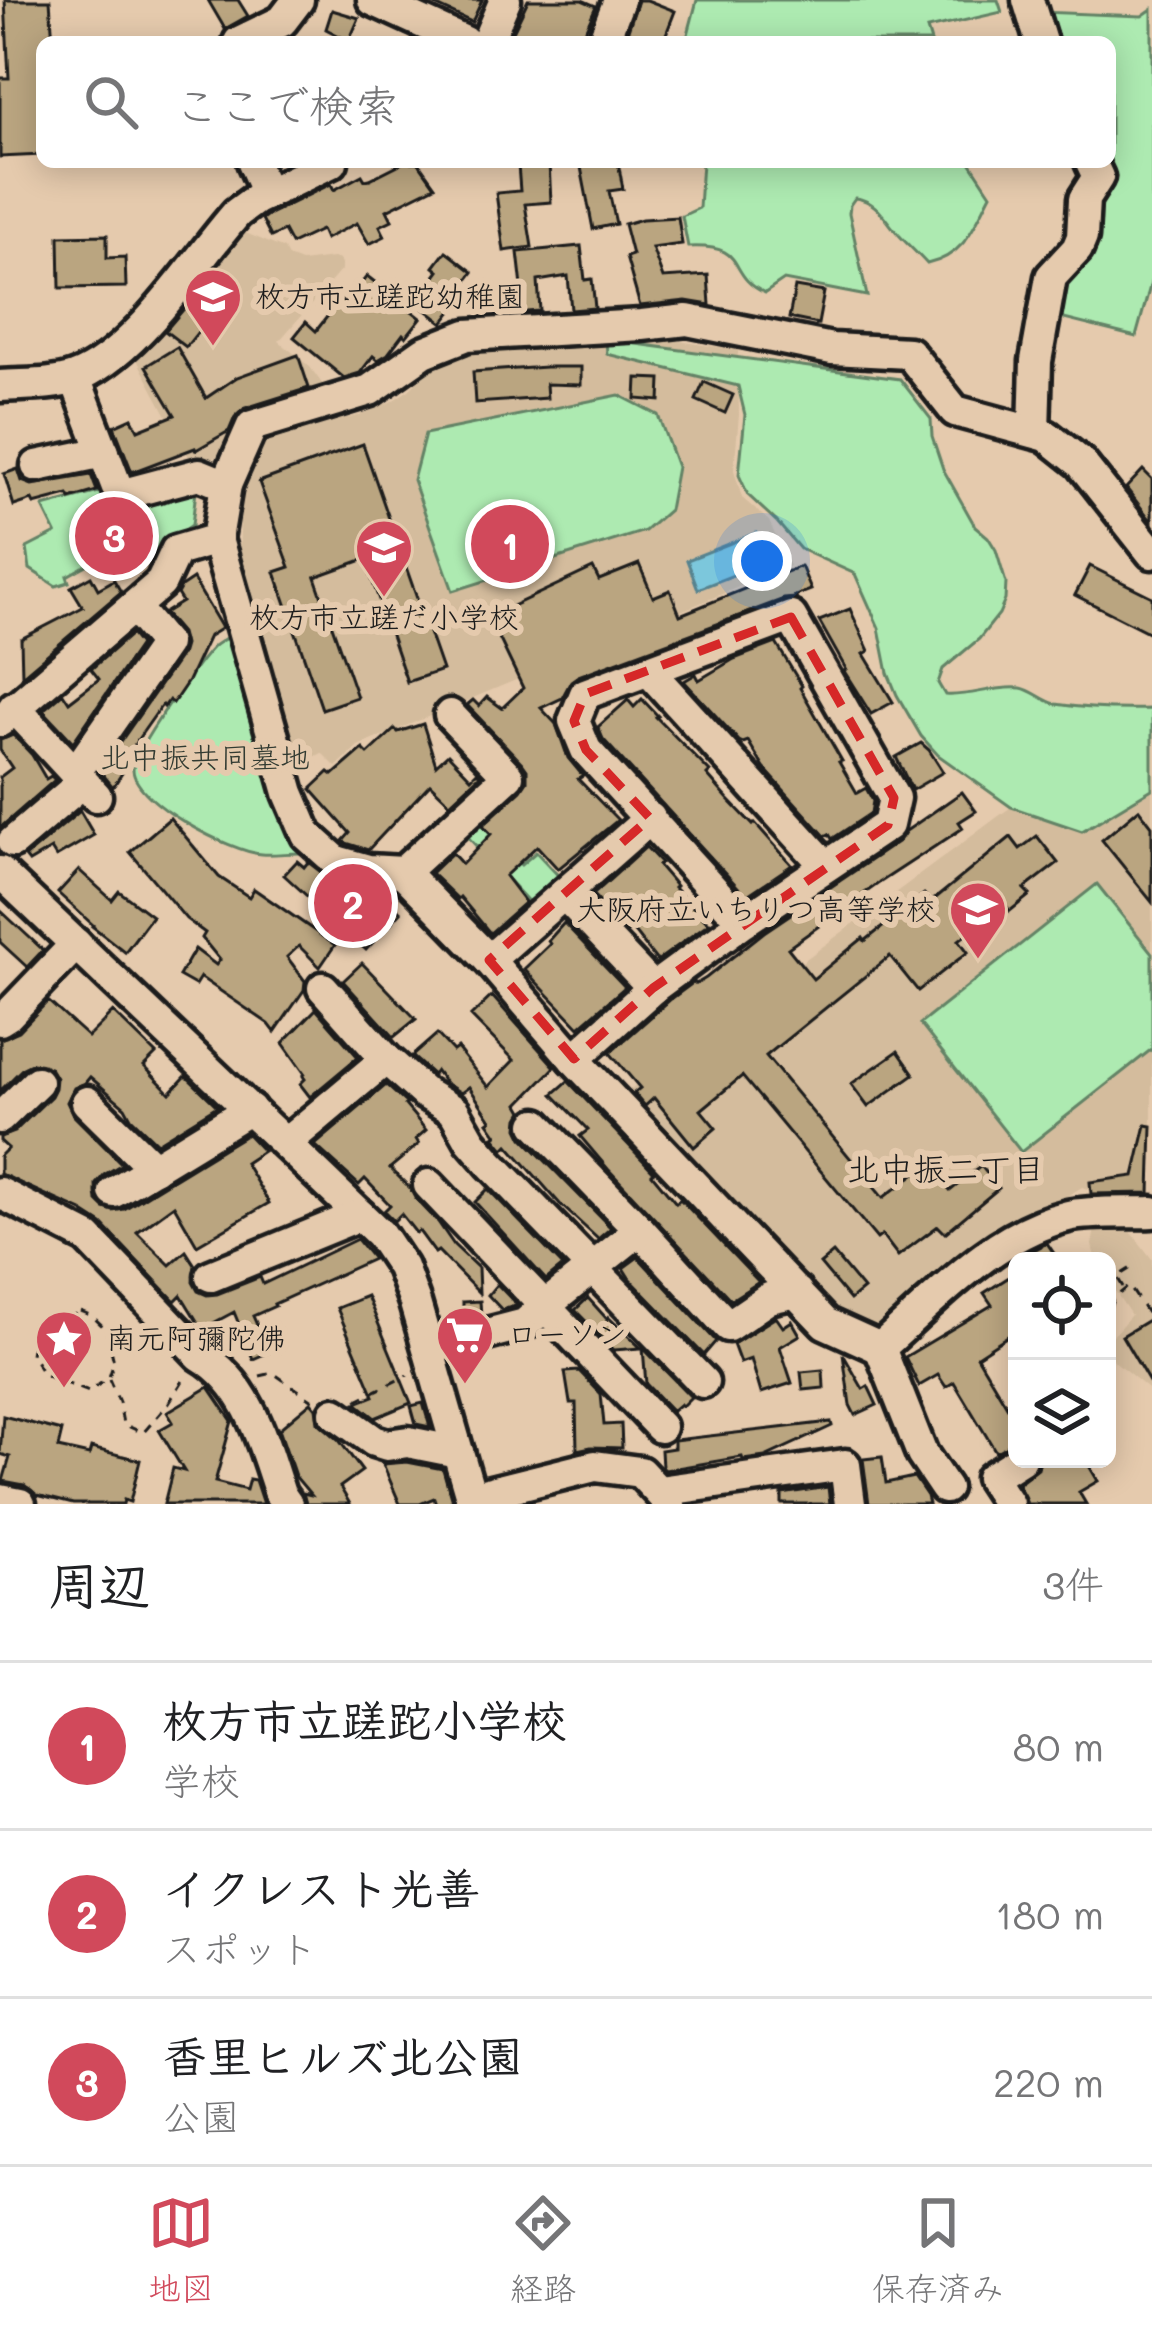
<!DOCTYPE html>
<html lang="ja">
<head>
<meta charset="utf-8">
<style>
	:root { --surface:#fff; --page:#f6f6f6; --text:#202124; --muted:#757577; --line:#e0e0e0; --accent:#d1495b }
	body { margin:0; font-family:Mali,"Klee One",sans-serif; background:var(--page); color:var(--text) }
	.controls { position:absolute; right:36px; bottom:36px; display:grid; overflow:hidden; border-radius:18px; box-shadow:0 6px 30px #0003 }
	.controls button { width:108px; height:108px; display:grid; place-items:center; padding:0; border:0; border-bottom:3px solid var(--line); background:var(--surface); color:var(--text); font:60px sans-serif }
	.you { position:absolute; left:762px; top:561px; width:42px; height:42px; margin:-30px; border:9px solid #fff; border-radius:50%; background:#1a73e8; box-shadow:0 0 0 18px #1a73e833 }
	.badge { display:grid; place-items:center; width:78px; height:78px; border-radius:50%; background:var(--accent); color:#fff; font-size:39px; font-weight:700 }
	.pin { position:absolute; translate:-50% -50%; border:6px solid #fff; box-shadow:0 3px 12px #0006 }
	.list { margin:0; padding:0; list-style:none }
	h2 { display:flex; justify-content:space-between; align-items:center; height:156px; margin:0; padding:0 48px; font-size:51px }
	h2 small { font-size:39px; font-weight:400; color:var(--muted) }
	.list li { display:grid; grid-template-columns:78px 1fr auto; gap:36px; align-items:center; box-sizing:border-box; height:168px; padding:0 48px; border-top:3px solid var(--line) }
	.list b { display:block; font-size:45px; white-space:nowrap }
	.list p { margin:0; font-size:39px; white-space:nowrap; color:var(--muted) }
	.list em { font-size:39px; font-style:normal; color:var(--muted) }
	.icon { flex:none; width:66px; height:66px; fill:none; stroke:currentColor; stroke-width:2; stroke-linecap:round; stroke-linejoin:round }
	.map { position:relative; flex:none; width:1152px; height:1504px; overflow:hidden }
	.search { position:absolute; background:var(--surface); box-shadow:0 6px 30px #0003; left:36px; right:36px; top:36px; height:132px; display:flex; align-items:center; gap:30px; box-sizing:border-box; padding:0 42px; border-radius:18px; color:var(--muted); font-size:45px }
	.sheet { height:660px; background:var(--surface) }
	nav { display:flex; justify-content:space-around; align-items:center; box-sizing:border-box; height:168px; border-top:3px solid var(--line); background:var(--surface); font-size:33px; color:var(--muted) }
	nav a { display:grid; justify-items:center; gap:6px }
	nav .on { color:var(--accent) }
	.map>svg:first-child { display:block }
</style>
</head>
<body>
<div class="map">
<svg width="1152" height="1504" viewBox="0 0 1152 1504">
	<rect width="100%" height="100%" fill="#e5caad"/>
	<filter id="ink" filterUnits="userSpaceOnUse"><feTurbulence type="fractalNoise" baseFrequency=".00833" numOctaves="2"/><feDisplacementMap in="SourceGraphic" scale="24" xChannelSelector="R" yChannelSelector="G"/><feConvolveMatrix kernelMatrix="1 2 1 2 8 2 1 2 1" color-interpolation-filters="sRGB"/></filter>
	<g filter="url(#ink)">
		<!-- built -->
		<g fill="#d4bc9d">
			<path d="M236,229L284,249L288,257L301,262L333,258L340,260L342,269L279,341L310,367L326,389L235,447L195,468L134,354Z"/>
			<path d="M664,339L738,350L739,415L734,470L742,498L769,521L789,566L358,746L336,767L322,753L300,764L287,761L239,593L240,522L227,504L232,480L275,434L357,416L392,401L409,390L441,359L461,351Z"/>
			<path d="M1152,789V1199L1124,1202L1082,1187L981,1248L887,1328L866,1330L802,1285L628,1091L1011,807L1083,831Z"/>
			<path d="M1095,1229H1129L1152,1259V1392L1107,1355V1342L1131,1315L1107,1279V1261H1096L1092,1245Z"/>
		</g>
		<!-- green -->
		<g fill="#adeab1" stroke="#648366" stroke-width="3">
			<path d="M697,0H998L1002,12L927,29L931,42H686Z"/>
			<path d="M1152,9V279L1136,337L1056,317L1096,162H1110V42H1049L1040,12L1142,16Z"/>
			<path d="M702,162H970L991,194C974,226 966,255 927,264C918,254 908,245 899,235C884,219 878,201 855,198L850,205L849,213L867,296L784,280L765,293C724,274 751,244 688,247L682,216L699,208Z"/>
			<path d="M606,340L900,379L931,419L932,436L943,469L975,526L988,537L996,550L1006,583L1005,600L999,614L979,639L943,669L938,683L945,695C970,697 996,685 1021,688C1033,690 1043,701 1056,704C1087,709 1120,710 1152,709V789L1082,831L1011,807L938,755L921,736L897,695L888,673L879,628L855,574L800,549L777,522L748,495L739,475L745,415L738,386L607,354Z"/>
			<path d="M619,395L658,415L677,467L669,510L645,531L453,591L413,480L425,434Z"/>
			<path d="M197,482L192,525L147,557L135,538L67,576L69,582L56,586L30,569L27,548L56,533L43,507L110,489Z"/>
			<path d="M230,635L304,846L299,853C287,853 273,855 261,854C232,852 135,803 133,770C132,752 199,660 214,646C219,642 225,639 230,635Z"/>
			<path d="M481,823L521,865L536,852L567,885L538,912L467,836Z"/>
			<path d="M1097,884L1152,953V1049L1021,1152L920,1024Z"/>
		</g>
		<!-- water -->
		<path fill="#7cc7dc" stroke="#56838f" stroke-width="3" d="M756,533L767,562L698,589L687,560Z"/>
		<!-- building -->
		<g fill="#baa580" stroke="#1c1c1c" stroke-width="3">
			<path d="M5,0H50L53,42H42V155L0,157V78H9Z"/>
			<path d="M208,0H238L248,16L225,29Z"/>
			<path d="M424,0H482L472,22Z"/>
			<path d="M528,0H582L596,6L580,42H508Z"/>
			<path d="M638,0H647L675,11L663,42H624Z"/>
			<path d="M332,10L359,18L349,41L326,29Z"/>
			<path d="M404,162H418L435,186L387,210L392,220L380,226L385,236L369,244L357,223L325,239L321,230L291,244L284,231L271,237L262,219L266,216L331,184L334,190L362,175L365,180L370,179Z"/>
			<path d="M580,162H618L623,189L609,191L616,224L593,229Z"/>
			<path d="M549,163L551,202L525,204L532,247L504,251L496,193L520,191L518,165Z"/>
			<path d="M678,217L682,244L652,248L663,278L708,275L710,305L686,301L640,306L626,257L632,255L624,224L642,219Z"/>
			<path d="M107,235V258L125,257L126,287L60,288L59,236Z"/>
			<path d="M581,246L585,280L592,279L595,308L571,310L568,276L538,281L540,311L513,313L510,288L522,287L518,252Z"/>
			<path d="M446,251L473,272L457,293H466L443,323L416,302L439,271L434,267Z"/>
			<path d="M367,276L421,318L406,337L403,334L388,354L378,360L373,356L360,373L344,378L294,337L306,322L316,331L340,300L345,304Z"/>
			<path d="M210,278L228,294L224,299L231,304L215,323L209,318L186,347L165,331Z"/>
			<path d="M795,287L824,292L818,324L789,318Z"/>
			<path d="M177,347L206,398L237,377L298,355L309,388L245,408L235,417L229,431L196,450L195,448L132,472L114,426L132,418L138,430L175,415L146,366Z"/>
			<path d="M546,367H581V385L546,384L547,398L475,403L473,372Z"/>
			<path d="M637,378L661,379L660,401L636,399Z"/>
			<path d="M704,382L733,395L725,413L696,400Z"/>
			<path d="M363,444L442,670L407,682L365,559L315,577L357,697L322,709L275,572L290,567L259,482Z"/>
			<path d="M18,469L22,481L32,485L91,475L97,491L70,499L68,495L34,504L32,500L14,506L4,474Z"/>
			<path d="M1143,470L1152,479V522L1126,488Z"/>
			<path d="M639,564L653,597L670,590L680,615L801,566L811,590L795,596L796,598L784,599L578,676L571,681L562,698L541,708L556,724L568,758L583,776L578,779L618,820L558,869L537,846L505,876L525,902L490,933L460,897L458,899L431,873L452,853L462,864L491,834L483,825L521,790L527,781V770L522,763L467,705L473,700L479,706L487,697L502,708L523,688L489,617L593,568L599,580Z"/>
			<path d="M1090,566L1152,597V634L1075,595Z"/>
			<path d="M91,576L98,589L114,580L121,592L22,676L21,639L83,607L71,587Z"/>
			<path d="M193,579L222,628L209,636L188,681L173,703L169,700L164,707L162,705L138,739L122,765L126,767L113,787L100,771L181,655L184,645L181,633L164,613L182,602L177,594L181,587Z"/>
			<path d="M850,609L869,651L864,654L893,702L871,714L844,671L846,669L819,621Z"/>
			<path d="M131,634L140,645L73,742L43,710L63,693L69,702L99,679L91,669Z"/>
			<path d="M776,643L802,686L800,688L842,761L839,762L857,793L866,788L873,801L871,813L832,839L829,834L825,836L764,768L748,741L743,743L739,741L684,681L696,674L699,680L734,659Z"/>
			<path d="M642,699L658,716L656,717L710,772L707,775L728,799L753,825L755,823L792,865L746,896L603,739L598,727L628,700L634,707Z"/>
			<path d="M423,724L436,765L448,754L471,778L477,772L480,775L450,803L430,784L368,850L346,843L343,841L350,833L311,789L329,772L333,775L363,749L368,754L395,729L398,732Z"/>
			<path d="M13,735L32,755L46,779L51,776L55,780L0,828V777L12,768L0,750V740Z"/>
			<path d="M921,743L929,750L943,772L912,790L896,757Z"/>
			<path d="M962,792L976,811L959,822L963,828L879,883L788,948L813,979L863,938L865,941L924,894L931,902L1011,837L1020,849L1037,836L1058,863L1024,889L1030,895L1010,911L1005,904L959,940L968,952L918,991L890,956L766,1056L883,1198L927,1164L950,1191L981,1166L999,1188L945,1233L938,1226L898,1256L882,1235L877,1239L742,1076L701,1110L716,1128L694,1147L654,1098L645,1106L634,1093L640,1088L610,1053L671,999L694,982L696,984L706,978L764,932L899,841L906,831Z"/>
			<path d="M1139,809L1152,826V902L1102,840Z"/>
			<path d="M80,811L94,835L56,857L51,849L29,862L25,857Z"/>
			<path d="M170,818L219,877L249,897L254,889L335,945L320,967L299,946L287,957L305,981L304,990L275,1032L269,1024L200,977L195,985L179,976L195,949L216,965L220,960L202,938L205,933L186,919L130,852Z"/>
			<path d="M646,847L661,863L658,865L676,886L674,888L709,923L657,961L631,928L627,932L593,895Z"/>
			<path d="M297,861L304,867L308,862L330,879L363,889L368,894L371,890H377L401,912L366,950L284,875Z"/>
			<path d="M79,870L112,900L119,891L152,916L125,952L92,926L93,925L58,893Z"/>
			<path d="M0,910L43,950L27,967L0,942Z"/>
			<path d="M564,923L625,987L579,1027L524,969L550,944L548,941Z"/>
			<path d="M362,963L416,1019L394,1037L343,981Z"/>
			<path d="M492,996L555,1067L519,1104L523,1111L519,1118L518,1128L523,1138L611,1228L598,1239L560,1204L508,1145L504,1149L494,1137L497,1135L488,1122L491,1120L469,1087L461,1093L445,1083L436,1071L433,1075L412,1056L437,1034L453,1051L457,1048L488,1087L514,1060L471,1016Z"/>
			<path d="M48,1001L88,1037L113,1012L156,1054L144,1066L170,1093L186,1076L217,1106L157,1143L131,1118L125,1107L90,1077L85,1083L74,1088L67,1102L73,1115L122,1164L104,1175L96,1184L97,1201L104,1208L113,1211L124,1209L247,1134L263,1151L245,1163L269,1203L197,1245L174,1205L137,1232L170,1265L186,1251L195,1265L193,1282L198,1291L207,1295L217,1294L260,1277L263,1284L357,1239L373,1259L274,1304L275,1306L253,1316L269,1352L253,1359L234,1312L202,1329L181,1295L175,1301L102,1224L82,1211L0,1174V1156L8,1148L0,1141V1137L14,1132L51,1096L55,1088L56,1078L50,1068L33,1063L23,1068L0,1091V1039L19,1031Z"/>
			<path d="M316,1009L358,1057L310,1097L300,1084L305,1079L303,1076L305,1074L283,1043Z"/>
			<path d="M898,1051L914,1074L868,1107L851,1084Z"/>
			<path d="M568,1081L654,1172L652,1174L676,1203L680,1199L759,1282L731,1300L608,1169L580,1136L588,1130L553,1094Z"/>
			<path d="M386,1085L407,1104L405,1105L426,1130L416,1139L419,1144L390,1168L410,1188L415,1198L438,1222L454,1245L478,1268L479,1293L438,1251L435,1253L419,1231L416,1233L401,1214L394,1221L384,1211L390,1205L365,1179L359,1185L315,1145Z"/>
			<path d="M1146,1125L1152,1126L1150,1193L1091,1194L1090,1182L1134,1176Z"/>
			<path d="M488,1189L563,1266L546,1280L475,1202Z"/>
			<path d="M1047,1243L1055,1255L1047,1261H1014Z"/>
			<path d="M833,1253L863,1289L850,1300L820,1264Z"/>
			<path d="M638,1257L716,1341L704,1355L630,1279L623,1268Z"/>
			<path d="M1017,1272V1330L977,1356L1017,1423V1440L996,1452L954,1382L946,1387L938,1375L919,1386L905,1357L992,1305L984,1293Z"/>
			<path d="M497,1284L517,1305L515,1306L502,1310L488,1295Z"/>
			<path d="M367,1296L411,1403L375,1418L356,1403L374,1396L337,1308Z"/>
			<path d="M588,1298L607,1319L608,1317L641,1348L614,1350L575,1310Z"/>
			<path d="M480,1301L481,1315L463,1320V1302Z"/>
			<path d="M776,1317L783,1327L792,1321L800,1335L780,1347L792,1383L761,1393L751,1359L740,1363L733,1344Z"/>
			<path d="M1152,1318V1387L1122,1336Z"/>
			<path d="M643,1348L691,1397L682,1406L680,1404L672,1411L646,1384Z"/>
			<path d="M843,1354L863,1389L868,1386L877,1405L855,1415L850,1405Z"/>
			<path d="M823,1370L824,1388L803,1390L801,1372Z"/>
			<path d="M579,1371L601,1394L604,1425L621,1424L622,1448L591,1447L577,1450L576,1403H570L565,1372Z"/>
			<path d="M209,1387L232,1421L215,1482L246,1490L249,1479L255,1480L263,1504H164L173,1468L184,1471L159,1430L173,1422L167,1412Z"/>
			<path d="M311,1402L316,1408L318,1422L339,1440L362,1471L340,1487L350,1504H306L303,1493L311,1495L295,1476L279,1429Z"/>
			<path d="M423,1403L430,1427L416,1424L411,1406Z"/>
			<path d="M3,1416L62,1431L58,1448L89,1455L91,1448L140,1460L130,1502L124,1500L123,1504H73L37,1495L24,1485L3,1481L10,1457L0,1454Z"/>
			<path d="M831,1422L832,1426L765,1457L743,1460L742,1457L665,1470L662,1467L661,1450L674,1448V1440Z"/>
			<path d="M882,1457L886,1483L914,1477L927,1496L929,1504H869L863,1459Z"/>
			<path d="M1040,1459H1085L1098,1481L1079,1492L1086,1504H1027L1018,1484L1038,1469Z"/>
			<path d="M407,1462L443,1469L453,1504H436L434,1498L420,1504H400L383,1464Z"/>
			<path d="M828,1487L830,1504H782V1494Z"/>
		</g>
		<g fill="none" stroke-linecap="round" stroke-linejoin="round">
			<!-- minor casing -->
			<g stroke="#1c1c1c" stroke-width="39">
				<g id="minor">
					<path d="M373,0L465,42"/>
					<path d="M1028,0L1041,42"/>
					<path d="M239,42L282,21L298,0"/>
					<path d="M487,42L505,0"/>
					<path d="M603,42L619,0"/>
					<path d="M253,162L267,194"/>
					<path d="M75,378L120,495L199,474L226,485"/>
					<path d="M0,386C24,384 51,386 74,378C136,355 193,263 237,213L256,199L332,162"/>
					<path d="M1034,432L1036,361L1051,277L1077,249L1082,237L1084,199L1098,177L1091,162"/>
					<path d="M37,466L104,452"/>
					<path d="M648,670L826,866"/>
					<path d="M14,707L96,796"/>
					<path d="M450,715L508,776L403,872L368,870L336,861L307,835L289,793L217,539L226,485L252,426L370,390L424,352L467,335L642,325L687,320L832,349L909,353L955,411L1047,436L1081,463L1152,553"/>
					<path d="M0,721L161,583L176,551L217,539"/>
					<path d="M75,773L165,644L134,607"/>
					<path d="M13,842L83,782"/>
					<path d="M0,872L380,1234L402,1267L415,1303L473,1504"/>
					<path d="M403,872L489,960L574,1059L825,1323L880,1348C936,1299 993,1234 1068,1216C1089,1211 1129,1213 1152,1212"/>
					<path d="M564,894L653,988"/>
					<path d="M489,960L650,818"/>
					<path d="M323,988L386,1059L424,1093L454,1111L471,1141L491,1164L703,1382"/>
					<path d="M0,1020L8,1015L76,944"/>
					<path d="M574,1059L653,988L743,922L888,825L894,798L791,617L585,694L574,721L586,750L743,922"/>
					<path d="M87,1102L154,1168"/>
					<path d="M0,1118L37,1082"/>
					<path d="M537,1124L640,1230L728,1326L769,1298L797,1292"/>
					<path d="M286,1143L386,1059"/>
					<path d="M429,1185L660,1427"/>
					<path d="M114,1192L250,1109"/>
					<path d="M0,1193L88,1238L200,1355C249,1384 263,1442 280,1494L287,1504"/>
					<path d="M211,1276L360,1215"/>
					<path d="M880,1348L922,1454L945,1488"/>
					<path d="M429,1349L525,1324L545,1306L640,1230"/>
					<path d="M335,1413L374,1441L387,1445L408,1442L458,1452"/>
					<path d="M659,1491L845,1465L850,1504"/>
					<path d="M471,1497L595,1466L640,1472L670,1504"/>
					<path d="M0,1500L20,1504"/>
					<path d="M1008,1504L991,1478L1021,1459"/>
				</g>
			</g>
			<!-- path -->
			<g stroke="#1c1c1c" stroke-width="3" stroke-dasharray="9 9" stroke-linecap="butt">
				<path d="M1123,1287L1117,1277L1131,1268"/>
				<path d="M1110,1308L1113,1299L1129,1286L1149,1316"/>
				<path d="M80,1311L92,1316L106,1329L114,1362L109,1377L89,1392L44,1375L31,1354L33,1342Z"/>
				<path d="M57,1327L68,1346"/>
				<path d="M260,1376L273,1373L313,1400"/>
				<path d="M109,1379L119,1402L123,1424L143,1433L168,1404L186,1376"/>
				<path d="M357,1400L408,1375"/>
			</g>
			<!-- minor -->
			<use href="#minor" stroke="#e5caad" stroke-width="30"/>
		</g>
	</g>
	<!-- marked area -->
	<path fill="none" stroke="#d62828" stroke-width="9" stroke-dasharray="24 15" stroke-linejoin="round" d="M791,617L894,798L888,825L653,988L574,1059L489,960L650,818L586,750L574,721L585,694Z"/>
	<!-- icons -->
	<defs>
		<g id="school-pin" transform="scale(3)"><path d="M0 17L-7.5 6A9.5 9.5 0 1 1 7.5 6Z" fill="#d1495b" stroke="#e5caad"/><path d="M0-5L7-2L0 1L-7-2ZM-4 1L0 2.5L4 1V4Q0 6-4 4Z" fill="#fff"/></g>
		<g id="supermarket-pin" transform="scale(3)"><path d="M0 17L-7.5 6A9.5 9.5 0 1 1 7.5 6Z" fill="#d1495b" stroke="#e5caad"/><path d="M-6-5.5h2.5l.6 2H6L4.5 2H-2.5L-4.4-4H-6ZM-1.5 3.2a1.3 1.3 0 1 0 .1 0ZM3 3.2a1.3 1.3 0 1 0 .1 0Z" fill="#fff"/></g>
		<g id="sight-pin" transform="scale(3)"><path d="M0 17L-7.5 6A9.5 9.5 0 1 1 7.5 6Z" fill="#d1495b" stroke="#e5caad"/><path d="M0-6L1.8-2.2L6-1.7L2.9 1.2L3.7 5.4L0 3.3L-3.7 5.4L-2.9 1.2L-6-1.7L-1.8-2.2Z" fill="#fff"/></g>
	</defs>
	<g fill-rule="evenodd">
		<use href="#school-pin" x="213" y="297"/>
		<use href="#school-pin" x="384" y="548"/>
		<use href="#school-pin" x="978" y="910"/>
		<use href="#supermarket-pin" x="465" y="1335"/>
		<use href="#sight-pin" x="64" y="1339"/>
	</g>
	<g text-anchor="middle" stroke-width="12" stroke-linejoin="round" paint-order="stroke">
		<!-- poi labels -->
		<g font-size="30" fill="#1c1c1c" stroke="#e5caad" text-anchor="start">
			<text x="255" y="307">枚方市立蹉跎幼稚園</text>
			<text x="384" y="628" text-anchor="middle">枚方市立蹉だ小学校</text>
			<text x="936" y="920" text-anchor="end">大阪府立いちりつ高等学校</text>
			<text x="507" y="1345">ローソン</text>
			<text x="106" y="1349">南元阿彌陀佛</text>
		</g>
		<!-- park labels -->
		<g font-size="30" fill="#323b32" stroke="#e5caad">
			<text x="205" y="768">北中振共同墓地</text>
		</g>
		<!-- neighbourhood labels -->
		<g font-size="33" fill="#1c1c1c" stroke="#e5caad">
			<text x="946" y="1181">北中振二丁目</text>
		</g>
	</g>
</svg>
<div class="controls">
<button><svg class="icon" aria-label="locate" viewBox="0 0 24 24"><circle cx="12" cy="12" r="6"/><path d="M12 2v4M12 18v4M2 12h4M18 12h4"/></svg></button>
<button><svg class="icon" aria-label="layers" viewBox="0 0 24 24"><path d="M12 4l9 5-9 5-9-5zM3 14l9 5 9-5"/></svg></button>
</div>
<div class="you"></div>
<div class="pin badge" style="left:510px;top:544px">1</div>
<div class="pin badge" style="left:353px;top:903px">2</div>
<div class="pin badge" style="left:114px;top:536px">3</div>
<div class="search"><svg class="icon" aria-label="search" viewBox="0 0 24 24"><circle cx="10" cy="10" r="6"/><path d="M15 15l6 6"/></svg>ここで検索</div>
</div>
<section class="sheet">
<h2>周辺<small>3件</small></h2>
<ul class="list">
<li><span class="badge">1</span><div><b>枚方市立蹉跎小学校</b><p>学校</p></div><em>80 m</em></li>
<li><span class="badge">2</span><div><b>イクレスト光善</b><p>スポット</p></div><em>180 m</em></li>
<li><span class="badge">3</span><div><b>香里ヒルズ北公園</b><p>公園</p></div><em>220 m</em></li>
</ul>
</section>
<nav>
<a class="on"><svg class="icon" aria-label="map" viewBox="0 0 24 24"><path d="M3 6l6-2 6 2 6-2v14l-6 2-6-2-6 2zM9 4v14M15 6v14"/></svg>地図</a>
<a><svg class="icon" aria-label="directions" viewBox="0 0 24 24"><path d="M12 3l9 9-9 9-9-9zM9 14v-3h6M13 9l2 2-2 2"/></svg>経路</a>
<a><svg class="icon" aria-label="saved" viewBox="0 0 24 24"><path d="M7 4h10v16l-5-4-5 4z"/></svg>保存済み</a>
</nav>
</body>
</html>
